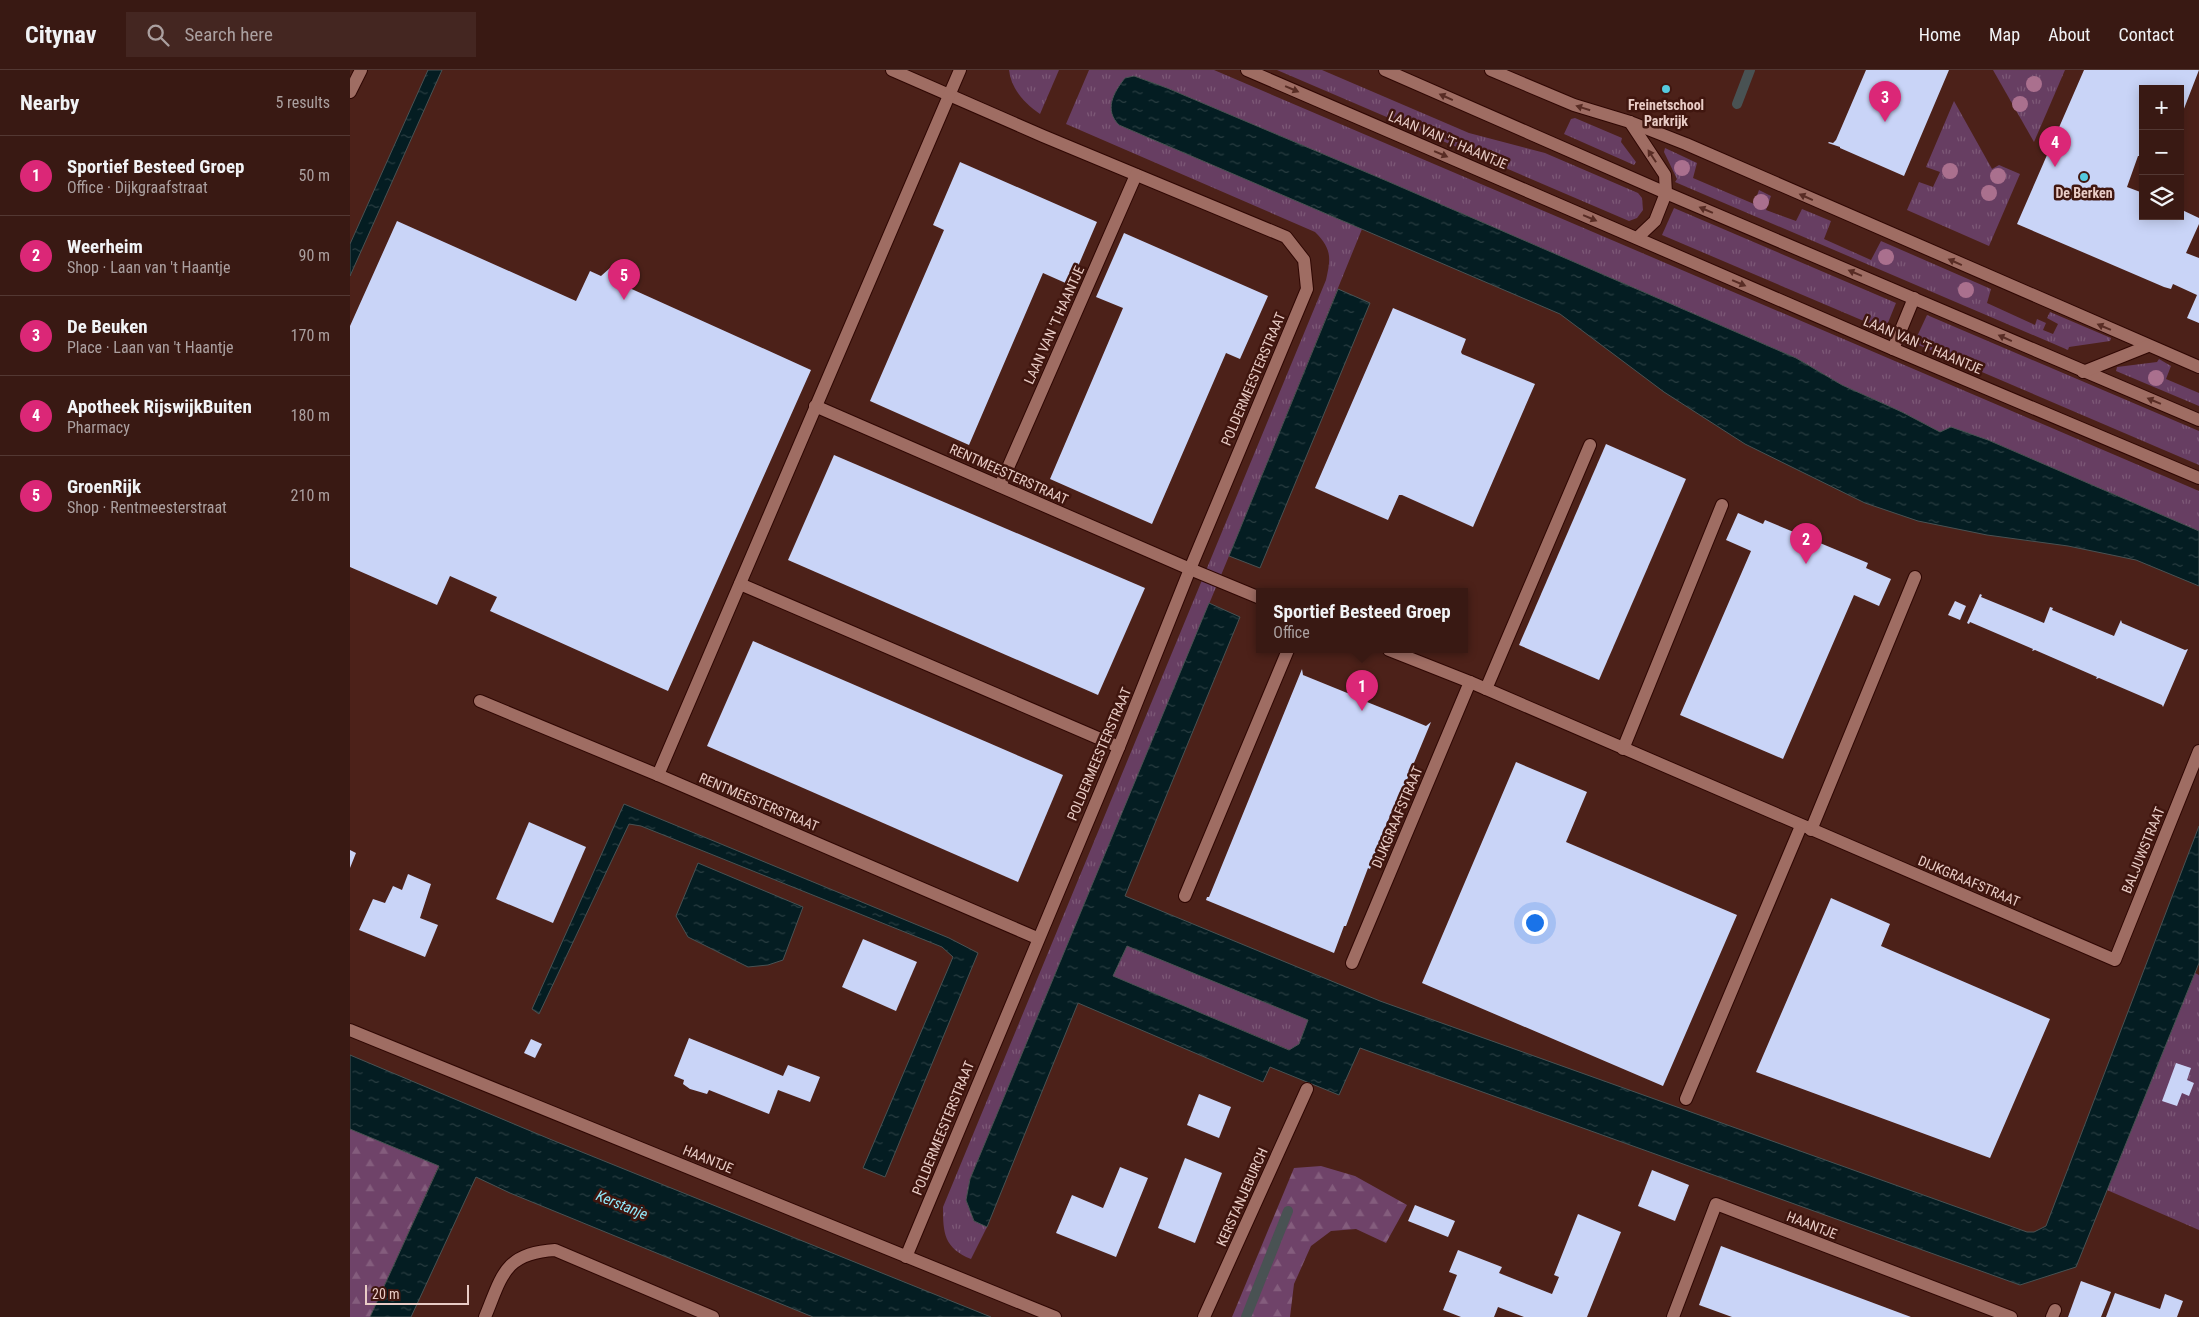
<!DOCTYPE html>
<html lang="en">
<head>
<meta charset="utf-8">
<style>
	:root { --surface:#391913; --page:#442621; --text:#f1f3f6; --muted:#aba0a0; --line:#533833; --accent:#db2777 }
	body { margin:0; font-family:"Roboto Condensed",sans-serif; background:var(--page); color:var(--text) }
	.controls { position:absolute; right:15px; top:15px; display:grid; overflow:hidden; border-radius:0px; box-shadow:0 2px 12px #0003 }
	.controls button { width:45px; height:45px; display:grid; place-items:center; padding:0; border:0; border-bottom:1px solid var(--line); background:var(--surface); color:var(--text); font:25px sans-serif }
	.scale { position:absolute; left:15px; bottom:12px; width:104px; box-sizing:border-box; padding-left:5px; border:2px solid #e9ccc6; border-top:0; font-size:14px; line-height:18px; white-space:nowrap; color:#e9ccc6; -webkit-text-stroke:4px #40160f; paint-order:stroke }
	.you { position:absolute; left:1184px; top:852px; width:18px; height:18px; margin:-12px; border:4px solid #fff; border-radius:50%; background:#1a73e8; box-shadow:0 0 0 8px #1a73e833 }
	.badge { display:grid; place-items:center; width:32px; height:32px; border-radius:50%; background:var(--accent); color:#fff; font-size:16px; font-weight:700 }
	.pin { position:absolute; translate:-50% -41px; filter:drop-shadow(0 1px 2px #0008) }
	.pin::after { content:''; position:absolute; top:26px; width:18px; height:15px; background:inherit; clip-path:polygon(0 0,100% 0,50% 100%) }
	.popup { position:absolute; left:906px; top:518px; width:212px; height:65px; box-sizing:border-box; display:grid; place-content:center; border-radius:0px; background:var(--surface); filter:drop-shadow(0 1px 4px #0005); font-size:16px; white-space:nowrap; color:var(--muted) }
	.popup b { font-size:19px; color:var(--text) }
	.popup::after { content:''; position:absolute; left:50%; top:100%; margin-left:-10px; border:10px solid transparent; border-top-color:var(--surface) }
	.list { margin:0; padding:0; list-style:none }
	h2 { display:flex; justify-content:space-between; align-items:center; height:65px; margin:0; padding:0 20px; font-size:21px }
	h2 small { font-size:16px; font-weight:400; color:var(--muted) }
	.list li { display:grid; grid-template-columns:32px 1fr auto; gap:15px; align-items:center; box-sizing:border-box; height:80px; padding:0 20px; border-top:1px solid var(--line) }
	.list b { display:block; font-size:19px; white-space:nowrap }
	.list p { margin:0; font-size:16px; white-space:nowrap; color:var(--muted) }
	.list em { font-size:16px; font-style:normal; color:var(--muted) }
	.icon { flex:none; width:28px; height:28px; fill:none; stroke:currentColor; stroke-width:2; stroke-linecap:round; stroke-linejoin:round }
	.map { position:relative; flex:none; width:1849px; height:1247px; overflow:hidden }
	header { display:flex; align-items:center; gap:30px; box-sizing:border-box; height:70px; padding:0 25px; background:var(--surface); border-bottom:1px solid var(--line) }
	header strong { font-size:24px }
	nav { display:flex; gap:28px; margin-inline-start:auto; font-size:18px }
	.search { width:350px; height:45px; background:var(--page); display:flex; align-items:center; gap:12px; box-sizing:border-box; padding:0 18px; border-radius:0px; color:var(--muted); font-size:19px }
	main { display:flex }
	aside { flex:1; background:var(--surface) }
	.map>svg:first-child { display:block }
</style>
</head>
<body>
<header>
<strong>Citynav</strong>
<div class="search"><svg class="icon" aria-label="search" viewBox="0 0 24 24"><circle cx="10" cy="10" r="6"/><path d="M15 15l6 6"/></svg>Search here</div>
<nav><a>Home</a><a>Map</a><a>About</a><a>Contact</a></nav>
</header>
<main>
<aside>
<h2>Nearby<small>5 results</small></h2>
<ul class="list">
<li><span class="badge">1</span><div><b>Sportief Besteed Groep</b><p>Office · Dijkgraafstraat</p></div><em>50 m</em></li>
<li><span class="badge">2</span><div><b>Weerheim</b><p>Shop · Laan van 't Haantje</p></div><em>90 m</em></li>
<li><span class="badge">3</span><div><b>De Beuken</b><p>Place · Laan van 't Haantje</p></div><em>170 m</em></li>
<li><span class="badge">4</span><div><b>Apotheek RijswijkBuiten</b><p>Pharmacy</p></div><em>180 m</em></li>
<li><span class="badge">5</span><div><b>GroenRijk</b><p>Shop · Rentmeesterstraat</p></div><em>210 m</em></li>
</ul>
</aside>
<div class="map">
<svg width="1849" height="1247" viewBox="0 0 1849 1247">
	<defs>
		<pattern id="grass-tufts" width="24" height="20" patternUnits="userSpaceOnUse" patternTransform="scale(1.25)"><rect width="24" height="20" fill="#673e62"/><path d="M3 7l-1-3M5 7V3M7 7l1-3M15 17l-1-3M17 17v-4M19 17l1-3" fill="none" stroke="#7d5977"/></pattern>
		<pattern id="forest-firs" width="22" height="20" patternUnits="userSpaceOnUse" patternTransform="scale(1.25)"><rect width="22" height="20" fill="#6f4369"/><path d="M5 1l3.5 6h-7zM16 11l3.5 6h-7z" fill="#845d7d"/></pattern>
		<pattern id="water-ripples" width="26" height="14" patternUnits="userSpaceOnUse" patternTransform="scale(1.25)"><rect width="26" height="14" fill="#041d22"/><path d="M2 4q2-2 4 0t4 0M15 11q2-2 4 0t4 0" fill="none" stroke="#293d41"/></pattern>
	</defs>
	<rect width="100%" height="100%" fill="#4c2119"/>
	<!-- grass -->
	<g fill="url(#grass-tufts)">
		<path d="M659,0H709L690,44C675,34 661,19 659,0Z"/>
		<path d="M739,0H864L1849,421V461L1638,370L1590,362L1552,342L1492,315L1446,288L1037,111L817,18L784,6L769,55L1012,159L879,486L620,1109L616,1130L624,1151L637,1157L621,1189C594,1178 593,1163 593,1137L976,210C981,188 982,179 965,162L716,54Z"/>
		<path d="M927,0H972L1119,63L1195,83L1288,123L1292,128L1293,140L1287,148L1279,151Z"/>
		<path d="M1643,0H1715L1684,72Z"/>
		<path d="M1604,31L1642,99L1649,95L1670,104L1639,176L1557,140L1569,112L1583,117L1590,102L1576,97Z"/>
		<path d="M1225,48L1272,68L1271,72L1286,92L1284,95L1214,64L1221,49Z"/>
		<path d="M1315,78L1347,93L1343,108L1404,134L1409,120L1421,126L1416,140L1446,151L1452,139L1481,151L1474,169L1521,190L1531,171L1641,219L1637,233L1685,255L1687,249L1696,253L1693,260L1703,264L1708,254L1697,248L1700,242L1761,268L1760,271L1719,277L1718,280L1325,112L1327,109L1314,82Z"/>
		<path d="M1324,138L1546,233L1535,260L1312,165Z"/>
		<path d="M1577,245L1849,361V395L1564,273Z"/>
		<path d="M1809,289L1821,296L1816,309L1849,323V336L1766,301L1767,297L1807,292Z"/>
		<path d="M777,875L958,950L949,974L940,980L762,906Z"/>
		<path d="M1845,903L1849,905V1160L1757,1120Z"/>
	</g>
	<!-- forest -->
	<g fill="url(#forest-firs)">
		<path d="M0,1059L89,1095L20,1247H0Z"/>
		<path d="M971,1096L1005,1106L1057,1135L1036,1173L1006,1159L981,1161L961,1176L944,1214L940,1247H882L944,1098Z"/>
	</g>
	<!-- water -->
	<g fill="url(#water-ripples)" stroke="#495253" fill-rule="evenodd">
		<path d="M78,0H92L0,206V174Z"/>
		<path d="M784,6L817,18L1037,111L1446,288L1492,315L1552,342L1590,362L1601,357L1638,370L1849,461V516L1786,490L1718,476L1637,465L1568,451L1515,433L1395,374L1314,322L1210,244L769,55C754,40 763,23 775,8Z"/>
		<path d="M988,219L1020,233L910,498L879,486Z"/>
		<path d="M859,533L890,547L775,826L1030,931L1677,1162H1684L1696,1156L1849,756V893L1726,1197L1670,1215L1010,978L989,1025L920,997L913,1012L728,933L637,1157L624,1151L616,1130L620,1109ZM777,876L958,950L949,974L939,980L763,906Z"/>
		<path d="M274,734L599,868L628,883L535,1107L513,1098L603,887L592,877L291,756L279,754L189,944L182,939Z"/>
		<path d="M348,793L453,837L433,890L418,895L398,897L338,867L326,846Z"/>
		<path d="M0,985L202,1070L641,1247H463L160,1123L126,1107L61,1247H20L89,1096L0,1059Z"/>
	</g>
	<g fill="none" stroke-linecap="round" stroke-linejoin="round">
		<!-- stream -->
		<g stroke="#495253" stroke-width="10">
			<path d="M1387,34L1400,0"/>
			<path d="M896,1247L938,1141"/>
		</g>
	</g>
	<!-- building -->
	<g fill="#c9d4f7">
		<path d="M1516,0H1599L1554,106L1490,78V77L1478,73L1479,72L1483,73L1486,70Z"/>
		<path d="M1734,0H1849L1830,49V19H1793V86H1788L1777,117L1793,123V146H1830V139L1849,148V154L1836,183L1849,188V253L1837,248L1847,225L1823,214L1821,219L1814,217L1667,154Z"/>
		<path d="M610,92L747,152L720,215L693,203L619,375L520,331L594,160L583,155Z"/>
		<path d="M47,151L226,231L240,201L251,206L260,198L269,199L276,208L275,216L461,300L318,621L140,541L147,527L100,506L87,535L0,497V256Z"/>
		<path d="M774,163L918,226L890,289L876,283L802,454L700,409L773,238L746,227Z"/>
		<path d="M1043,238L1116,269L1111,282L1112,284L1185,314L1123,457L1052,425H1049L1038,450L965,418Z"/>
		<path d="M1256,374L1336,409L1249,610L1169,575Z"/>
		<path d="M484,385L795,518L748,625L438,490Z"/>
		<path d="M1388,443L1413,454L1415,450L1518,493L1516,498L1541,509L1529,536L1504,525L1433,689L1330,645L1401,481L1376,470Z"/>
		<path d="M1630,524L1632,525L1631,527L1694,553L1700,537L1703,538L1702,540L1764,566L1771,550L1772,553L1835,580L1838,579L1813,637L1812,635L1749,608L1746,609L1747,607L1685,580L1682,581L1683,579L1620,552L1619,554L1617,553Z"/>
		<path d="M1605,531L1616,536L1610,550L1598,545Z"/>
		<path d="M403,571L713,705L668,812L357,676Z"/>
		<path d="M952,599L953,605L1012,629L1017,624V632L1052,646L1076,656L1081,652L1044,741H1042L1032,765H1034L1020,794H1022L1020,799L1018,798L996,856H994L984,883L856,830L857,827H859Z"/>
		<path d="M1166,692L1237,722L1216,772L1387,845L1313,1016L1072,913Z"/>
		<path d="M179,752L236,777L203,853L146,829Z"/>
		<path d="M0,780L6,783L0,798Z"/>
		<path d="M58,804L81,814L70,848L88,855L75,887L9,860L23,829L35,833L43,816L52,820Z"/>
		<path d="M1481,828L1540,854L1531,876L1700,949L1640,1088L1406,1002Z"/>
		<path d="M513,869L567,892L546,941L492,917Z"/>
		<path d="M339,968L433,1006L438,995L470,1007L460,1032L428,1020L419,1044L359,1020L357,1024L340,1019L333,1014L334,1010L324,1006Z"/>
		<path d="M181,969L192,974L185,988L174,983Z"/>
		<path d="M1826,993L1841,998L1837,1010L1844,1013L1839,1026L1832,1023L1827,1036L1812,1031Z"/>
		<path d="M849,1024L881,1037L869,1068L837,1055Z"/>
		<path d="M835,1088L872,1103L845,1173L808,1158Z"/>
		<path d="M770,1097L798,1108L766,1187L706,1163L722,1125L753,1138Z"/>
		<path d="M1302,1100L1339,1115L1325,1151L1288,1136Z"/>
		<path d="M1065,1135L1105,1151L1098,1167L1058,1151Z"/>
		<path d="M1228,1144L1271,1162L1237,1247H1174L1148,1237L1144,1247H1111L1093,1240L1107,1205L1099,1202L1108,1180L1152,1197L1149,1203L1202,1224L1209,1207L1204,1205Z"/>
		<path d="M1371,1176L1561,1247H1382L1349,1235Z"/>
		<path d="M1731,1211L1761,1222L1751,1247H1718Z"/>
		<path d="M1765,1223L1810,1239L1815,1224L1833,1231L1827,1247H1756Z"/>
	</g>
	<g fill="none" stroke-linecap="round" stroke-linejoin="round">
		<!-- minor casing -->
		<g stroke="#2f0703" stroke-width="14">
			<g id="minor">
				<path d="M542,0L693,66L936,167L954,190L957,219L840,499L769,677L556,1187"/>
				<path d="M897,0L1543,279L1849,408"/>
				<path d="M1035,0L1316,123L1849,350"/>
				<path d="M1141,0L1224,35L1280,52L1336,74L1849,297"/>
				<path d="M0,22L11,0"/>
				<path d="M1280,52L1315,105L1316,123L1305,151L1287,168"/>
				<path d="M1543,279L1564,228"/>
				<path d="M1733,302L1798,276"/>
				<path d="M465,336L840,499L910,528"/>
				<path d="M650,416L786,105"/>
				<path d="M390,514L769,677"/>
				<path d="M1039,580L1120,612L1765,890L1849,681"/>
				<path d="M1136,619L1240,375"/>
				<path d="M130,631L308,705L687,868"/>
				<path d="M1273,679L1372,435"/>
				<path d="M308,705L610,0"/>
				<path d="M1461,760L1565,507"/>
				<path d="M835,826L938,580"/>
				<path d="M1002,893L1120,612"/>
				<path d="M0,960L705,1247"/>
				<path d="M1336,1029L1451,756"/>
				<path d="M135,1247C152,1206 154,1183 205,1180L363,1247"/>
				<path d="M854,1247L957,1019"/>
				<path d="M1323,1247L1366,1134L1661,1247"/>
				<path d="M1702,1247L1705,1240"/>
			</g>
		</g>
		<!-- minor -->
		<use href="#minor" stroke="#9f6d63" stroke-width="12"/>
	</g>
	<!-- trees -->
	<g fill="#aa708e">
		<circle cx="1684" cy="14" r="8"/>
		<circle cx="1670" cy="34" r="8"/>
		<circle cx="1332" cy="98" r="8"/>
		<circle cx="1600" cy="101" r="8"/>
		<circle cx="1648" cy="106" r="8"/>
		<circle cx="1639" cy="123" r="8"/>
		<circle cx="1411" cy="132" r="8"/>
		<circle cx="1536" cy="187" r="8"/>
		<circle cx="1616" cy="220" r="8"/>
		<circle cx="1806" cy="308" r="8"/>
	</g>
	<!-- one-way arrows -->
	<defs><path id="oneway-solid" d="M-6-.8H1V-3.2L6.5 0L1 3.2V.8H-6Z" transform="scale(1.25)"/></defs>
	<g fill="#582c24">
		<use href="#oneway-solid" transform="translate(942 19) rotate(23)"/>
		<use href="#oneway-solid" transform="translate(1096 27) rotate(-156)"/>
		<use href="#oneway-solid" transform="translate(1233 38) rotate(-163)"/>
		<use href="#oneway-solid" transform="translate(1091 84) rotate(23)"/>
		<use href="#oneway-solid" transform="translate(1302 86) rotate(-123)"/>
		<use href="#oneway-solid" transform="translate(1456 127) rotate(-156)"/>
		<use href="#oneway-solid" transform="translate(1356 140) rotate(-157)"/>
		<use href="#oneway-solid" transform="translate(1240 148) rotate(23)"/>
		<use href="#oneway-solid" transform="translate(1605 192) rotate(-156)"/>
		<use href="#oneway-solid" transform="translate(1505 203) rotate(-157)"/>
		<use href="#oneway-solid" transform="translate(1389 213) rotate(23)"/>
		<use href="#oneway-solid" transform="translate(1754 257) rotate(-157)"/>
		<use href="#oneway-solid" transform="translate(1655 268) rotate(-156)"/>
		<use href="#oneway-solid" transform="translate(1804 331) rotate(-157)"/>
	</g>
	<!-- markers -->
	<g fill="#55cadf" stroke="#40160f" stroke-width="2">
		<circle cx="1316" cy="19" r="5"/>
		<circle cx="1734" cy="107" r="5"/>
	</g>
	<g text-anchor="middle" stroke-width="5" stroke-linejoin="round" paint-order="stroke">
		<!-- poi labels -->
		<g font-size="14" font-weight="bold" fill="#e9ccc6" stroke="#40160f">
			<text x="1316" y="40">Freinetschool<tspan x="1316" dy="16">Parkrijk</tspan></text>
			<text x="1734" y="128">De Berken</text>
		</g>
		<!-- street labels -->
		<g font-size="14" fill="#e9ccc6" stroke="#40160f">
			<text transform="translate(1098 70) rotate(23)" y="5">LAAN VAN 'T HAANTJE</text>
			<text transform="translate(704 255) rotate(-66)" y="5">LAAN VAN 'T HAANTJE</text>
			<text transform="translate(1573 275) rotate(23)" y="5">LAAN VAN 'T HAANTJE</text>
			<text transform="translate(903 309) rotate(-67)" y="5">POLDERMEESTERSTRAAT</text>
			<text transform="translate(659 404) rotate(24)" y="5">RENTMEESTERSTRAAT</text>
			<text transform="translate(749 684) rotate(-67)" y="5">POLDERMEESTERSTRAAT</text>
			<text transform="translate(409 732) rotate(23)" y="5">RENTMEESTERSTRAAT</text>
			<text transform="translate(1047 747) rotate(-67)" y="5">DIJKGRAAFSTRAAT</text>
			<text transform="translate(1793 780) rotate(-68)" y="5">BALJUWSTRAAT</text>
			<text transform="translate(1619 811) rotate(23)" y="5">DIJKGRAAFSTRAAT</text>
			<text transform="translate(593 1058) rotate(-68)" y="5">POLDERMEESTERSTRAAT</text>
			<text transform="translate(358 1089) rotate(22)" y="5">HAANTJE</text>
			<text transform="translate(892 1127) rotate(-66)" y="5">KERSTANJEBURCH</text>
			<text transform="translate(1462 1155) rotate(21)" y="5">HAANTJE</text>
		</g>
		<!-- water labels -->
		<g font-size="15" font-style="italic" fill="#90eafc" stroke="#40160f">
			<text transform="translate(272 1135) rotate(22)" y="5">Kerstanje</text>
		</g>
	</g>
</svg>
<div class="controls">
<button>+</button>
<button>−</button>
<button><svg class="icon" aria-label="layers" viewBox="0 0 24 24"><path d="M12 4l9 5-9 5-9-5zM3 14l9 5 9-5"/></svg></button>
</div>
<div class="scale">20 m</div>
<div class="you"></div>
<div class="pin badge" style="left:1012px;top:641px">1</div>
<div class="popup"><b>Sportief Besteed Groep</b>Office</div>
<div class="pin badge" style="left:1456px;top:494px">2</div>
<div class="pin badge" style="left:1535px;top:52px">3</div>
<div class="pin badge" style="left:1705px;top:97px">4</div>
<div class="pin badge" style="left:274px;top:230px">5</div>
</div>
</main>
</body>
</html>
